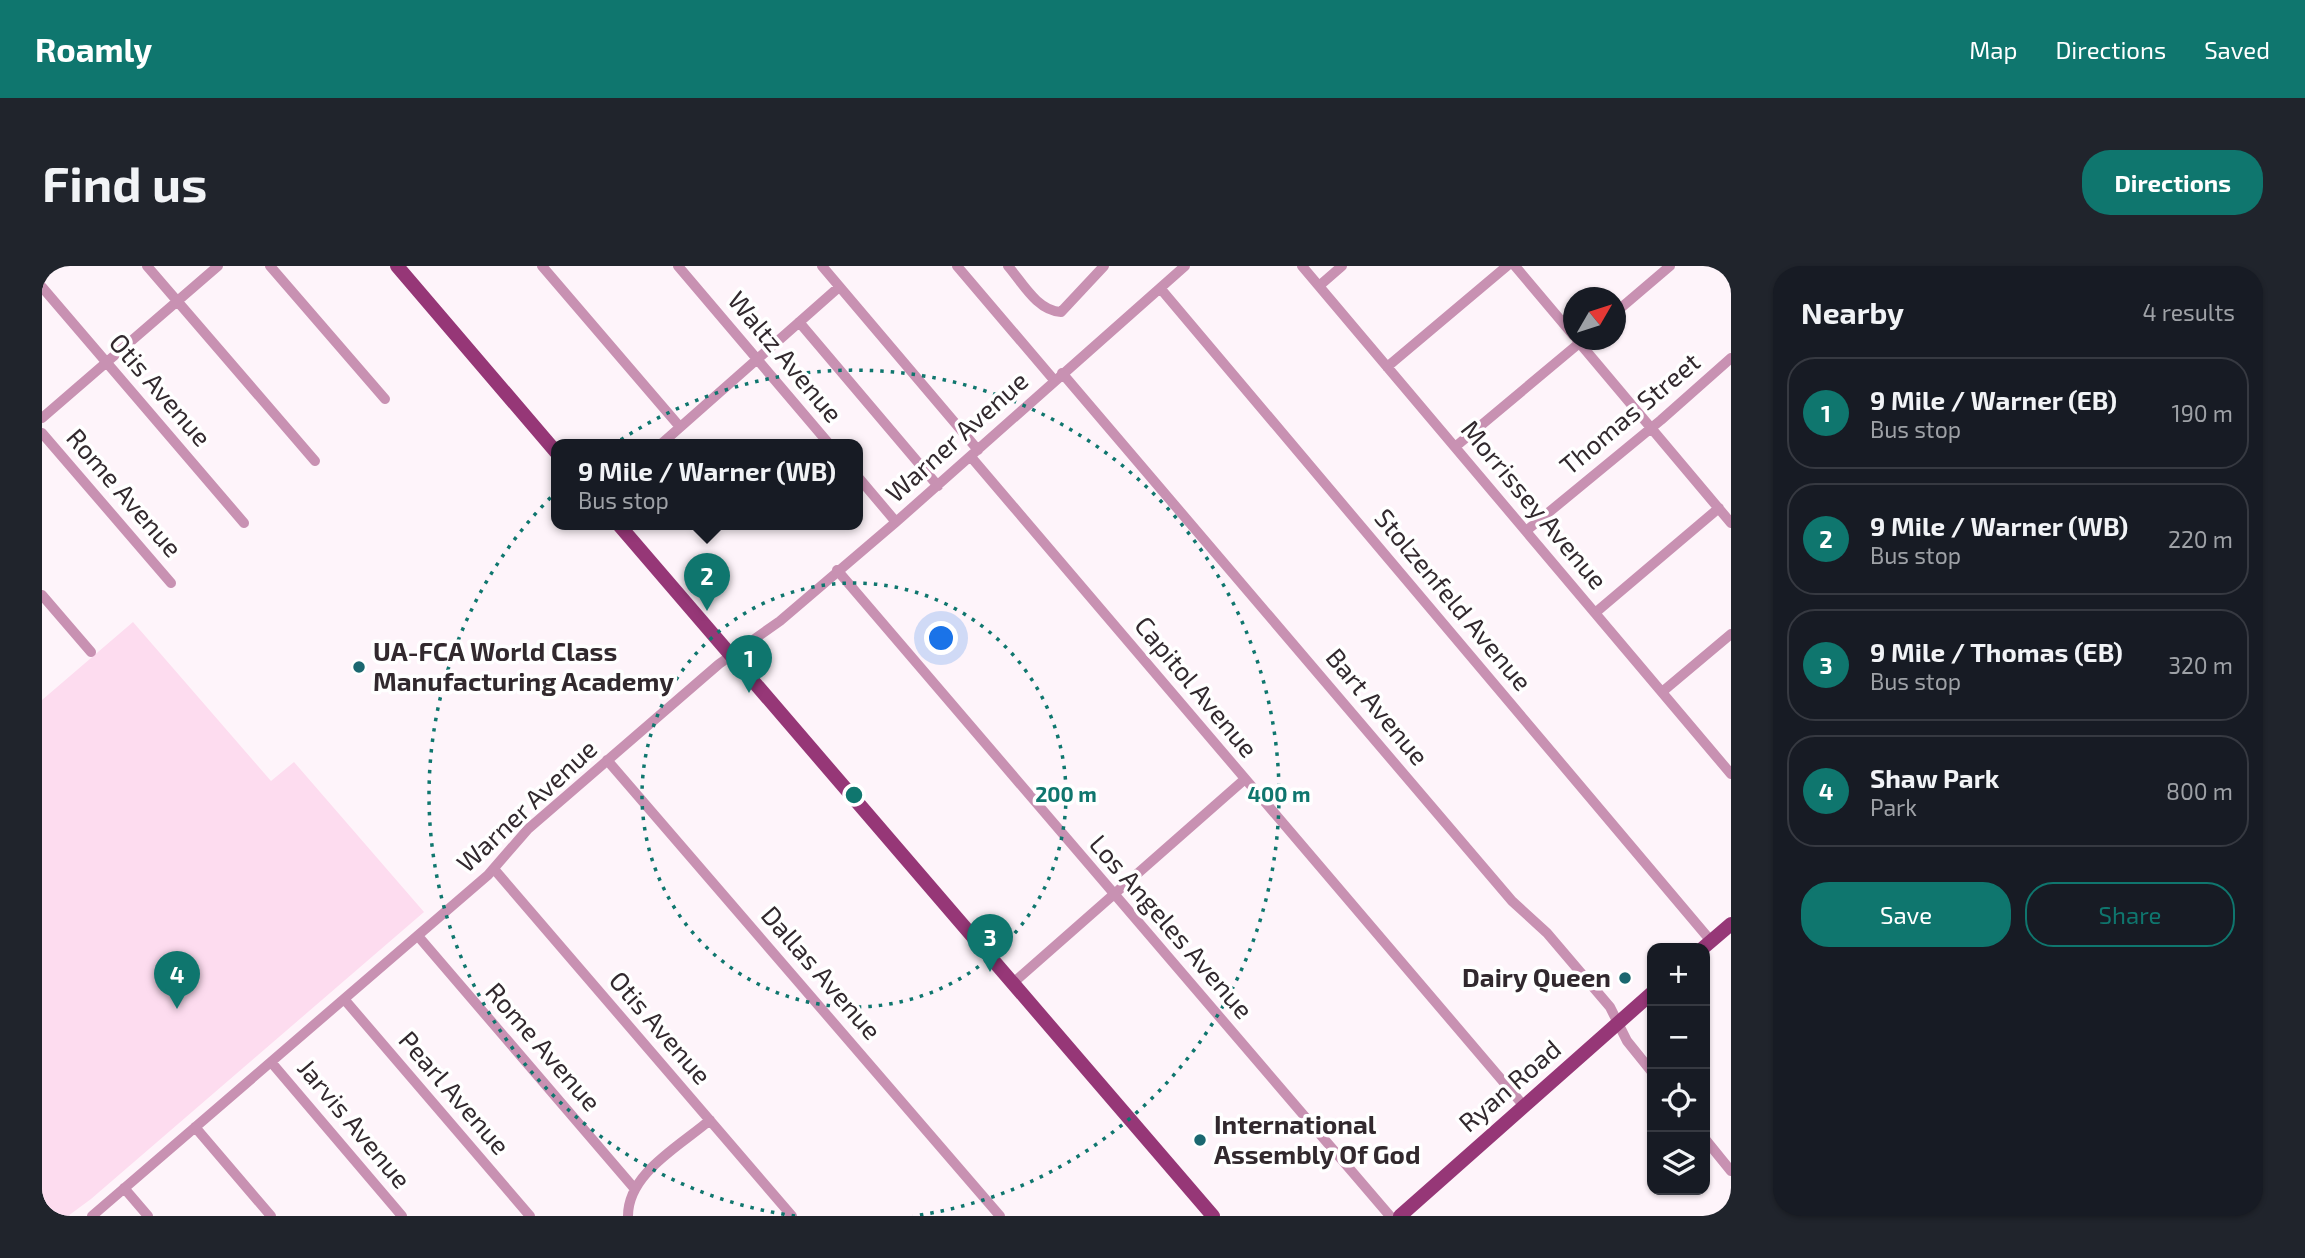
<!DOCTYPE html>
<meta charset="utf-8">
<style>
body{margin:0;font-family:"Exo 2",sans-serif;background:#20242c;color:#f1f3f6}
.controls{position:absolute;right:21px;bottom:21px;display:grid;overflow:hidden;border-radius:14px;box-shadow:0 2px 5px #0004}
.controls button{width:63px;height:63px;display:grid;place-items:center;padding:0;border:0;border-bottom:2px solid #363941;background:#171b24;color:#f1f3f6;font:35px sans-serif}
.compass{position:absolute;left:1521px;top:21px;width:63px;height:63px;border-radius:50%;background:#171b24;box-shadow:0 2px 5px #0004;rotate:51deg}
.you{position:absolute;left:900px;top:373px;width:24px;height:24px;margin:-18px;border:5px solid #fff;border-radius:50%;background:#1a73e8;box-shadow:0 0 0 10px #1a73e833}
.badge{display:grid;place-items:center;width:46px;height:46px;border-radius:50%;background:#0f766e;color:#fff;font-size:23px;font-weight:700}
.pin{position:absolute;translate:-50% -58px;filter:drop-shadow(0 2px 4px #0008)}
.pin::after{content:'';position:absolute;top:37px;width:24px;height:21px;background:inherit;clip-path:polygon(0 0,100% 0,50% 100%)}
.popup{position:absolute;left:509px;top:173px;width:312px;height:91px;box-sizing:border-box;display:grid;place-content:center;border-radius:14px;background:#171b24;filter:drop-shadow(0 2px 5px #0005);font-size:23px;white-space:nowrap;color:#9ea1a6}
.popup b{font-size:26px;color:#f1f3f6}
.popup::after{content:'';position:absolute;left:50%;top:100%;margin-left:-14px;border:14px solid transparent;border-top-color:#171b24}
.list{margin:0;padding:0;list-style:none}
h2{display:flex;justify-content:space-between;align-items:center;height:91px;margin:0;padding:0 28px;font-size:30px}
h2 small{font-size:23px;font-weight:400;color:#9ea1a6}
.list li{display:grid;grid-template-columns:46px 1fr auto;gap:21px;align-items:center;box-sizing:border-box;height:112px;margin:0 14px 14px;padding:0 14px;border:2px solid #363941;border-radius:28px}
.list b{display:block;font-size:26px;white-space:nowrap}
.list p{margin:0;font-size:23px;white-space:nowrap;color:#9ea1a6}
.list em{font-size:23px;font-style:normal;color:#9ea1a6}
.actions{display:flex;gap:14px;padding:21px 28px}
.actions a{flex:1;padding:16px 0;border:2px solid #0f766e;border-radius:28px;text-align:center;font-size:24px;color:#0f766e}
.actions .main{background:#0f766e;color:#fff}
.icon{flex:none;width:38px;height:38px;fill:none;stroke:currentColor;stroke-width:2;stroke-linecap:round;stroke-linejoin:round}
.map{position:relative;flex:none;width:1689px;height:950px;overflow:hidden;border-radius:28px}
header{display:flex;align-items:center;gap:42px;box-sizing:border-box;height:98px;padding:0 35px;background:#0f766e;color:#fff}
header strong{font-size:33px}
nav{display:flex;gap:38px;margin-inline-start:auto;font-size:24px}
.intro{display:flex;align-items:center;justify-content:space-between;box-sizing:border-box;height:168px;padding:0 42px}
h1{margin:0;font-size:49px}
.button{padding:18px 32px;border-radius:28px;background:#0f766e;color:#fff;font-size:24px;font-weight:700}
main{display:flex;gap:42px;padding:0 42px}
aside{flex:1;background:#171b24;border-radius:28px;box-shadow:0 2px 5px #0004}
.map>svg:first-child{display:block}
.green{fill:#fddcef}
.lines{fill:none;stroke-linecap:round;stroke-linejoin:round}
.minor{stroke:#c891b2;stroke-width:10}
.major{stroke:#963777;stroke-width:14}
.ring{fill:none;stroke:#0f766e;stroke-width:3.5;stroke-dasharray:3.5 7}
.poi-dot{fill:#1b6770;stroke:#fff;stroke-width:2.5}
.labels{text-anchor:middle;stroke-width:7;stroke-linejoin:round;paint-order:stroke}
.street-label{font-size:26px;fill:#32292e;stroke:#fff}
.poi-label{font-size:26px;font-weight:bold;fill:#32292e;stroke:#fff;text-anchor:start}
.centre{fill:#0f766e;stroke:#fff;stroke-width:3.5}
.ring-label{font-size:21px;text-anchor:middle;font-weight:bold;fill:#0f766e;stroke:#fff;stroke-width:7;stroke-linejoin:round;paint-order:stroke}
</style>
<header>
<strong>Roamly</strong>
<nav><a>Map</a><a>Directions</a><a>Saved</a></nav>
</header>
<div class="intro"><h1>Find us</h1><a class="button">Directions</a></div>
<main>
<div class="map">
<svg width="1689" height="950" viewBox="0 0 1689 950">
<rect width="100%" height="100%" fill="#fef4fa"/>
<path class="green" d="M91,356L229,515L252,496L382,646L49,933L26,950H0V434Z"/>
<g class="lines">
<path class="minor" d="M105,0L273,195
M228,0L343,133
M500,0L638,161
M636,0L788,179
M780,0L936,184
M915,0L1012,114
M966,0C980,16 995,45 1019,46L1062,0
M1260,0L1689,508
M1473,0L1532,70
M1277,20L1300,0
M0,21L202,257
M1118,22L1669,675
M1574,46L1628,0
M757,56L896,220
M1535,74L1689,257
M1345,101L1465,0
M1020,107L1470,635L1505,667L1568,741L1585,775L1610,806
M0,152L176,0
M0,167L129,317
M618,179L797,21
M1413,181L1541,74
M929,191L1482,840
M816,211L854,256
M1484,265L1619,154L1689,92
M795,304L1348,950
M0,329L49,386
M1553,347L1677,242
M1620,426L1689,368
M565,494L958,950
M452,603L750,950
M376,670L592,922
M971,717L1203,513
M302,733L488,950
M229,796L360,950
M153,861L229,950
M1663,873L1689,905
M82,922L106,950
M50,950L446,609L486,563L677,398L738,355L854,256L1143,0
M586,950C586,907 638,880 668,854"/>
<path class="major" d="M355,0L514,186
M577,259L1171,950
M1661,682L1689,658
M1358,950L1610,727"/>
</g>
<g class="ring">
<circle cx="812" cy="529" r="212"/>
<path d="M753 950A425 425 0 1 1 871 950"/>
</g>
<g class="poi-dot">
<circle cx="317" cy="401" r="7"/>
<circle cx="1583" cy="712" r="7"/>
<circle cx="1158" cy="874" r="7"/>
</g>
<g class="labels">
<g class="street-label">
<text transform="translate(743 91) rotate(50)" y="9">Waltz Avenue</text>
<text transform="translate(118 124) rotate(49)" y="9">Otis Avenue</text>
<text transform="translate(1588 148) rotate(-40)" y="9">Thomas Street</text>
<text transform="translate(915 171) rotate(-42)" y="9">Warner Avenue</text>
<text transform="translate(82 227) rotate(49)" y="9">Rome Avenue</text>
<text transform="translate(1492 239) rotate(50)" y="9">Morrissey Avenue</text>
<text transform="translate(1411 334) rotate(50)" y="9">Stolzenfeld Avenue</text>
<text transform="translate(1154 421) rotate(50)" y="9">Capitol Avenue</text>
<text transform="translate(1335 441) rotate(50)" y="9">Bart Avenue</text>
<text transform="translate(485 540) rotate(-43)" y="9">Warner Avenue</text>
<text transform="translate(1129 661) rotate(49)" y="9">Los Angeles Avenue</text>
<text transform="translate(779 707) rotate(49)" y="9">Dallas Avenue</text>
<text transform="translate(618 762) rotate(49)" y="9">Otis Avenue</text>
<text transform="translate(501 781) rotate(49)" y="9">Rome Avenue</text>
<text transform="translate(1468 820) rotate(-41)" y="9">Ryan Road</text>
<text transform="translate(412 827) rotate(49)" y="9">Pearl Avenue</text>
<text transform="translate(312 858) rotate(50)" y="9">Jarvis Avenue</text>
</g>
<g class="poi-label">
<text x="331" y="395">UA-FCA World Class<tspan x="331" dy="30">Manufacturing Academy</tspan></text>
<text x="1569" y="721" text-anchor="end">Dairy Queen</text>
<text x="1172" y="868">International<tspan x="1172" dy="30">Assembly Of God</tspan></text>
</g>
</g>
<circle cx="812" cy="529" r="10" class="centre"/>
<g class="ring-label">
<text x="1024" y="536">200 m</text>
<text x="1237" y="536">400 m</text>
</g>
</svg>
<div class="controls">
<button>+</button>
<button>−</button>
<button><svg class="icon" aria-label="locate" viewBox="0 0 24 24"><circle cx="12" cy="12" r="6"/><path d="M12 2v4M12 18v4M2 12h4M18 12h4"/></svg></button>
<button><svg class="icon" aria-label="layers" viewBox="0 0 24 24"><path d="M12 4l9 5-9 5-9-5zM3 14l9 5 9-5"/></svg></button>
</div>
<svg class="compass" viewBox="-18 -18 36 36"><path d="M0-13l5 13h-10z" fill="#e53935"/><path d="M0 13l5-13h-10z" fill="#9ea1a6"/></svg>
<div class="you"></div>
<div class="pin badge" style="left:707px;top:427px">1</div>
<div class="pin badge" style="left:665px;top:345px">2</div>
<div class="popup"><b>9 Mile / Warner (WB)</b>Bus stop</div>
<div class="pin badge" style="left:948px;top:706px">3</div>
<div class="pin badge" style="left:135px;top:743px">4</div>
</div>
<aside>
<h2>Nearby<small>4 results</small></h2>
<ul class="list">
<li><span class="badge">1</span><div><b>9 Mile / Warner (EB)</b><p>Bus stop</p></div><em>190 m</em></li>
<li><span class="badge">2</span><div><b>9 Mile / Warner (WB)</b><p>Bus stop</p></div><em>220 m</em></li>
<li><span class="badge">3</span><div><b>9 Mile / Thomas (EB)</b><p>Bus stop</p></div><em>320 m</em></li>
<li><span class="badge">4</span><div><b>Shaw Park</b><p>Park</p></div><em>800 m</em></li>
</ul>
<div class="actions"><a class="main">Save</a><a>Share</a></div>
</aside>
</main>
